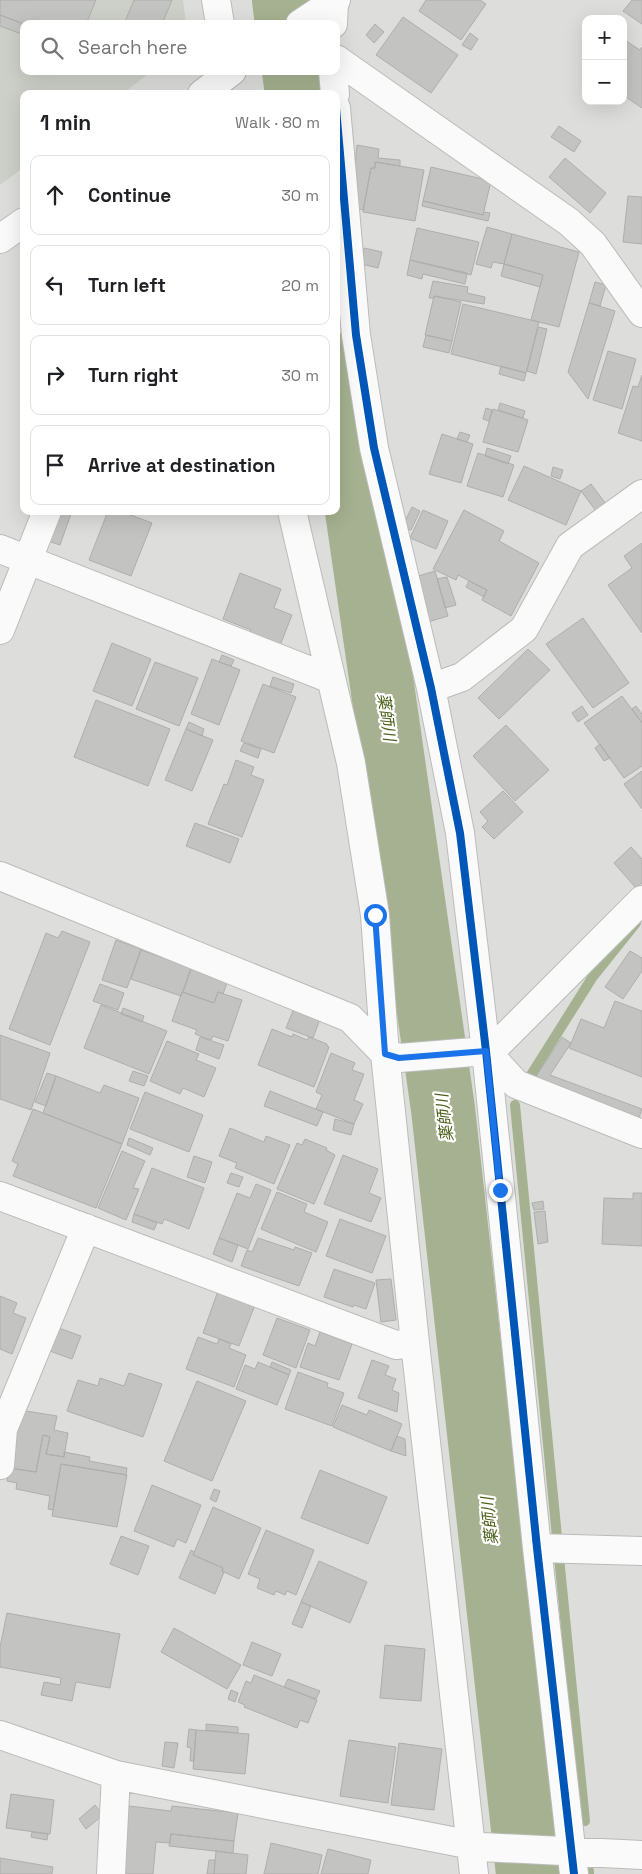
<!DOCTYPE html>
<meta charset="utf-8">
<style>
body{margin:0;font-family:"Space Grotesk","Noto Sans JP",sans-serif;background:#f2f2f2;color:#202124}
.controls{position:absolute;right:15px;top:15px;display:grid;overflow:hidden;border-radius:10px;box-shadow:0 5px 20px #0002}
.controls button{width:45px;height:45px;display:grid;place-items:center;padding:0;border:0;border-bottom:1px solid #e0e0e0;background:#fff;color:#202124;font:25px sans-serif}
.stop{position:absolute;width:15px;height:15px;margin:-11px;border:4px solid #1a73e8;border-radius:50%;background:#fff}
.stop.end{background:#1a73e8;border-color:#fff;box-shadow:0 1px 5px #0008}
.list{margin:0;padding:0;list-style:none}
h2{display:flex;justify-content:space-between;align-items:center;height:65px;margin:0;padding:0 20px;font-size:21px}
h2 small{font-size:16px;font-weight:400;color:#757577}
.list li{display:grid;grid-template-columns:32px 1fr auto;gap:15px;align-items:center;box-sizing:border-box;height:80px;margin:0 10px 10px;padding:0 10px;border:1px solid #e0e0e0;border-radius:10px}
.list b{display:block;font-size:19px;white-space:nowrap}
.list em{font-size:16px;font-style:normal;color:#757577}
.icon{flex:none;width:28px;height:28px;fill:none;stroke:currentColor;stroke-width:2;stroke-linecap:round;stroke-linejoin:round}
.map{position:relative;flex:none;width:642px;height:1874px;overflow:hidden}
.search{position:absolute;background:#fff;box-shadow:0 5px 20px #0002;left:20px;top:20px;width:320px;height:55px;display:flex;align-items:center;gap:12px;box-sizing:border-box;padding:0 18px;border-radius:10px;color:#757577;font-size:19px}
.panel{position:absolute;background:#fff;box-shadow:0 5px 20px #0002;left:20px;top:90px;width:320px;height:425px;border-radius:10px}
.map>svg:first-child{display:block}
.built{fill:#cdd0c9}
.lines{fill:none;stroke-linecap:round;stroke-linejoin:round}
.stream{stroke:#a5b190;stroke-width:10}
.river{stroke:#a5b190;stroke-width:64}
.building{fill:#c3c3c1;stroke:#aeaeac}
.minor-casing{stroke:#bbbcba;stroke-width:30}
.tertiary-casing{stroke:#bbbcba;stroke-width:30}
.minor{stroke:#fafafa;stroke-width:28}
.tertiary{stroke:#fafafa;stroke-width:28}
.cycleway-casing{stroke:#fff;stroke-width:11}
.cycleway{stroke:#0057b8;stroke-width:8}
.route{stroke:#1a73e8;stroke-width:6}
.labels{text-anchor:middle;stroke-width:4.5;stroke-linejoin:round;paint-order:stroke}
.water-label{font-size:16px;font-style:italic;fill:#4b5f19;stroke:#fff}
</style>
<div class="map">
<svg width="642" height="1874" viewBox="0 0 642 1874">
<rect width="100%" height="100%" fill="#dddedb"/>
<path class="built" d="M0,0H183L186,24H24V71H152L122,94H24V167L0,185Z"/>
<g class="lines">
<path class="stream" d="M526,1083L592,978L636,923
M515,1105L557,1537
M559,1557L585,1821
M589,1871V1874"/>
<path class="river" d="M284,0L287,24
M294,71L297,94
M336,365L443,1109L528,1874"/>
</g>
<path class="building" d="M0,0H96L86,24H24L0,15Z
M134,0H172L162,24H124Z
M426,0H480L486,4L461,40L419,11Z
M632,0H642V24L623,11Z
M0,15L24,24V35L0,26Z
M403,17L458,55L431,93L376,55Z
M375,24L384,32L374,43L366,35Z
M470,33L478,39L471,50L462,45Z
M623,39L640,50L642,47V108L623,95Z
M559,126L581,141L574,152L551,137Z
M357,145L379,149L378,158L400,160V166L375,162V168H371L363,210L357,208L355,165Z
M565,158L606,193L590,213L549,177Z
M375,162L424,170L415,221L363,212L371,168H375Z
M431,167L491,181L483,215L423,201Z
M628,196L642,197V244L623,242Z
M423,201L483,215L484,212L490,213L488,221L422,206Z
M487,227L512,234L504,264L493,262L491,268L476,264Z
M417,228L479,242L471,275L410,260Z
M512,234L579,252L559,327L531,320L543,275L504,264Z
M364,248L382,252L378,268L361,264Z
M410,260L467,273L465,284L423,274L422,279L407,275Z
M504,264L543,275L540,287L501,276Z
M433,281L468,287L467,293L485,297L484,304L434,296V298H429Z
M595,282L606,285L600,306L589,303Z
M434,296L461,302L452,341L425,335Z
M589,303L615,311L588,399L568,372Z
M463,304L539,322L526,373L451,354Z
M538,327L547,329L536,374L527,371Z
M426,335L452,341L449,353L423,347Z
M608,351L636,359L622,409L593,400Z
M501,366L526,373L524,381L499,374Z
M642,375V441L618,433L633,386L638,387Z
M500,403L525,411L523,418L498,410Z
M486,408L492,410L489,421L483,419Z
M493,409L528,420L518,452L483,442Z
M460,432L470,435L467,442L457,439Z
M442,434L473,444L461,483L429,474Z
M487,448L511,456L508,464L485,456Z
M478,453L514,465L503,497L467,486Z
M524,466L581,491L566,525L508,500Z
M553,467L563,470L560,479L551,476Z
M591,484L606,504L596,511L581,491Z
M412,507L420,511L411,530L402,527Z
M423,510L448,521L436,549L410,538Z
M464,510L504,531L499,541L539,563L511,616L482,600L487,590L458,575L456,580L433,569Z
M56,511H72L60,545L45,540Z
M108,511H120L152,523L131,576L89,560Z
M642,543V633L608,585L632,568L624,556Z
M435,571L448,616L428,622L415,577Z
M240,573L281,589L274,608L292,615L279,648L249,636L251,630L223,619Z
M447,577L456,605L445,608L437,579Z
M469,581L487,590L484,597L466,587Z
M583,618L629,683L593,708L546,644Z
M112,643L151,659L132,706L93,691Z
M528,649L550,670L499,719L478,698Z
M222,655L234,660L231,666L219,662Z
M212,659L240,670L219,725L191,714Z
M155,662L198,678L179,726L136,709Z
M273,677L294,684L291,693L270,686Z
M263,684L296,697L274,753L241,741Z
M622,696L642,723V766L624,778L584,723Z
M96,700L170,729L148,786L74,757Z
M582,706L588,715L578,722L572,713Z
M636,706L642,714V723L632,709Z
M189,722L204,729L202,736L186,729Z
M506,725L549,770L515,801L473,756Z
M186,729L213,740L192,791L165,780Z
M244,743L261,749L258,758L240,751Z
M600,744L610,758L604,761L595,748Z
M236,760L254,767L251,775L264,780L242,837L208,824L224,784L227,785Z
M642,771V809L624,784Z
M503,791L523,812L494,839L482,827L488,821L480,812Z
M195,823L239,839L230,863L186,846Z
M631,847L642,859V883L636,888L614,863Z
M62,931L90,942L50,1045L9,1029L46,933L58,938Z
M116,940L141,949L127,988L102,980Z
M141,950L191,968L181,996L131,979Z
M630,951L642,958V971L623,999L605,987Z
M192,967L228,980L223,994L218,992L214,1003L183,992Z
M100,984L124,993L118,1010L93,1001Z
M182,992L214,1003L218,992L242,1000L228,1041L213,1036L211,1040L195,1034L197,1030L172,1021Z
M615,1001L642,1011V1077L569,1048L581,1019L604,1028Z
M101,1005L167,1031L149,1074L84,1048Z
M123,1008L144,1016L142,1022L121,1014Z
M294,1008L320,1019L313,1038L286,1028Z
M272,1029L292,1037L293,1034L307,1040L309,1037L327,1044V1046L329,1047L314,1087L258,1065Z
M0,1035L50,1053L31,1110L0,1099Z
M200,1037L224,1045L219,1059L196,1050Z
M562,1037L571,1043L550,1075L642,1109L637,1124L533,1081Z
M167,1041L199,1054L196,1060L216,1068L204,1097L183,1088L180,1094L150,1081Z
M331,1053L355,1063L352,1070L364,1074L354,1100L363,1104L354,1124L316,1109L322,1095L316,1092Z
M133,1071L148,1076L144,1086L129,1081Z
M47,1073L56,1076L46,1106L35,1102Z
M56,1076L100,1093L104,1085L139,1098L122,1144L43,1113Z
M270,1091L323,1112L317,1126L264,1106Z
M145,1092L203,1115L189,1152L130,1129Z
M33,1109L122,1144L96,1208L13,1176L18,1164L12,1161Z
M335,1119L354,1124L351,1135L333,1130Z
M230,1128L264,1142L266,1136L290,1145L274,1184L235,1168L237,1163L219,1156Z
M129,1138L153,1148L150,1155L127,1145Z
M305,1139L327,1148L326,1150L335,1155L314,1204L277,1189L297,1143L302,1145Z
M122,1151L145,1161L133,1188L139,1189L126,1220L98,1208Z
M343,1155L378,1169L369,1193L381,1198L371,1222L324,1204Z
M194,1156L212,1162L205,1183L187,1177Z
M152,1168L204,1188L189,1229L164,1219L162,1224L134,1214Z
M231,1173L243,1177L239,1187L227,1183Z
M256,1184L271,1190L248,1249L219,1238L237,1193L250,1198Z
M277,1192L307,1204L304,1212L328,1222L316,1252L261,1229Z
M633,1193H642V1246L602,1244L604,1198L633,1199Z
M543,1201L544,1209L534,1210L532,1203Z
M545,1211L548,1242L538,1244L534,1212Z
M134,1214L157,1223L154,1230L132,1222Z
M340,1219L386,1236L372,1273L326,1256Z
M219,1238L238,1245L232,1262L213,1254Z
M258,1238L294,1250L295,1247L312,1253L299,1286L241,1266L247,1250L252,1252Z
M334,1269L375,1283L366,1309L354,1305L353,1307L324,1297Z
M391,1279L396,1320L381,1322L376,1280Z
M218,1291L255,1305L239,1346L203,1333Z
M0,1296L17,1303L13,1313L26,1318L12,1354L0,1349Z
M277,1318L310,1330L296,1368L263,1355Z
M56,1327L81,1336L72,1359L47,1350Z
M320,1332L352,1344L339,1380L300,1367L308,1343L315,1346Z
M198,1337L217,1344L219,1339L231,1344L229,1348L246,1355L234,1387L186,1369Z
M372,1360L389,1366L385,1375L396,1379L392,1390L399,1393L397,1412L358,1398Z
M258,1362L289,1375L277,1405L236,1389L245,1365L255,1369Z
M272,1362L291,1370L289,1375L270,1367Z
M298,1372L328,1383L327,1387L344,1393L332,1426L285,1409Z
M129,1373L162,1384L143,1437L67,1411L78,1380L98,1386L100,1378L124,1386Z
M197,1381L246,1401L212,1481L164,1461Z
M342,1405L367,1415L369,1410L402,1424L391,1451L333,1427Z
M20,1410L57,1416L54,1430L68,1433L64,1457L46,1454L50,1437L43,1435L36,1472L9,1468Z
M43,1435L50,1437L46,1454L64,1457V1452L90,1457L89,1461L127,1468L126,1475L61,1464L53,1510L48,1509L50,1496L16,1489L17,1483L7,1481L9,1468L36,1472Z
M397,1436L405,1439L406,1456L391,1451Z
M61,1464L127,1475L117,1527L52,1516Z
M320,1470L387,1497L368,1544L301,1518Z
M152,1485L201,1505L186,1543L177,1539L174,1547L134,1531Z
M214,1489L220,1491L216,1502L210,1499Z
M213,1507L261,1528L239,1579L224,1572L222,1571L223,1568L193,1555Z
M266,1530L314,1550L296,1595L287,1591L285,1595L276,1591L274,1595L257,1588L260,1579L248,1574Z
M121,1536L149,1546L138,1575L110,1564Z
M191,1550L194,1552L193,1555L223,1568L222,1571L224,1572L215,1594L179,1578Z
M319,1561L367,1582L350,1623L301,1602Z
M301,1602L311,1606L302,1628L292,1624Z
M7,1613L120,1634L110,1688L76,1682L72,1701L41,1695L44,1682L60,1685L61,1678L0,1667V1647Z
M174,1628L241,1665L227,1689L161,1652Z
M252,1642L281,1654L272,1676L243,1665Z
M385,1645L425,1649L421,1701L380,1698Z
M254,1675L317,1700L308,1723L300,1720L297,1728L244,1707L245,1705L238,1702L246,1681L251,1683Z
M288,1679L320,1691L316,1699L284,1687Z
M231,1690L238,1693L235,1702L228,1699Z
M206,1724L238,1727V1733L206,1730Z
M189,1729L196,1730L194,1761H190L191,1748L187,1747Z
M196,1730L249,1734L245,1774L193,1769Z
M349,1740L396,1747L388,1803L340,1796Z
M165,1742L178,1743L174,1768L162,1766Z
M399,1743L442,1749L434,1810L391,1805Z
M11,1794L54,1800L50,1834L6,1828Z
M95,1805L103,1815L86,1829L79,1819Z
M129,1806L171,1811L172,1806L238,1813L234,1841L171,1834L170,1843L156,1842L153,1874H120Z
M32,1832L48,1834L47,1840L31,1837Z
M171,1834L234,1841L233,1853L169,1846Z
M271,1843L322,1855L318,1874H264Z
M328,1849L371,1860L368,1874H321Z
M216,1851L248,1855L246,1874H214Z
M0,1858L53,1867L52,1874H0Z
M209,1860H215L214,1874H207Z"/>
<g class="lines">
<defs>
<path id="minor" d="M216,0L220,24
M333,24L334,1
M336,59L569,222L593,244L642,313
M333,71L335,94
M336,108L356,335L374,448L431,688L460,833L486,1051L537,1548L574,1874
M292,511L351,763L375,915L385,1054L415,1343L474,1874
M0,549L331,679
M0,630L47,511
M431,688L462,677L524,629L570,546L642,494
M0,876L350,1018L385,1054L399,1058L486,1051
M486,1051L516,1084L642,1134
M488,1054L642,900
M0,1196L396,1345L415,1343
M0,1465L3,1429L86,1228
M537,1548L642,1551
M0,1735L116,1775L482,1847L642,1855
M111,1874L116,1775"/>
<path id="tertiary" d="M300,24L336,0
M202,94L232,71
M0,239L24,222"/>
</defs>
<use href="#minor" class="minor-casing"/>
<use href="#tertiary" class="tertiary-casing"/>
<use href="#minor" class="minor"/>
<use href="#tertiary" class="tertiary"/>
<defs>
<path id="cycleway" d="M336,108L356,335L374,448L431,688L460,833L486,1051L537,1548L574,1874"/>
</defs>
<use href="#cycleway" class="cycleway-casing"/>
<use href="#cycleway" class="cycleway"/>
</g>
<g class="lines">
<path class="route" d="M375,915L385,1054L399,1058L486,1051L500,1190"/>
</g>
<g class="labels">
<g class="water-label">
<text transform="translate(387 717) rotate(82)" y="6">薬師川</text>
<text transform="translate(444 1118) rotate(-97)" y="6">薬師川</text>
<text transform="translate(489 1521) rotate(-96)" y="6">薬師川</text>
</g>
</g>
</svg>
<div class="controls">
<button>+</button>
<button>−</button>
</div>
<div class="stop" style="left:375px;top:915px"></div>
<div class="stop end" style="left:500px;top:1190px"></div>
<div class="search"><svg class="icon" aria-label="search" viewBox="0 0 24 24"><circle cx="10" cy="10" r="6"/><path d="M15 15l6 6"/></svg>Search here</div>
<section class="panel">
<h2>1 min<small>Walk · 80 m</small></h2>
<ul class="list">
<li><svg class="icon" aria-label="ahead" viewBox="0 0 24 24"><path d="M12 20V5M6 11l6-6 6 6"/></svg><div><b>Continue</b></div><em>30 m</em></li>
<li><svg class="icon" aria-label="left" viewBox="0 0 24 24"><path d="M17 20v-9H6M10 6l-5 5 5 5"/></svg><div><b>Turn left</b></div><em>20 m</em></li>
<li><svg class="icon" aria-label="right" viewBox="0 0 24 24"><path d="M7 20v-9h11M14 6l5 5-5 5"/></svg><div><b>Turn right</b></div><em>30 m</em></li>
<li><svg class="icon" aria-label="arrive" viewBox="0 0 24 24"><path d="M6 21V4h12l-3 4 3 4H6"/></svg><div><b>Arrive at destination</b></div></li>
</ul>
</section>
</div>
